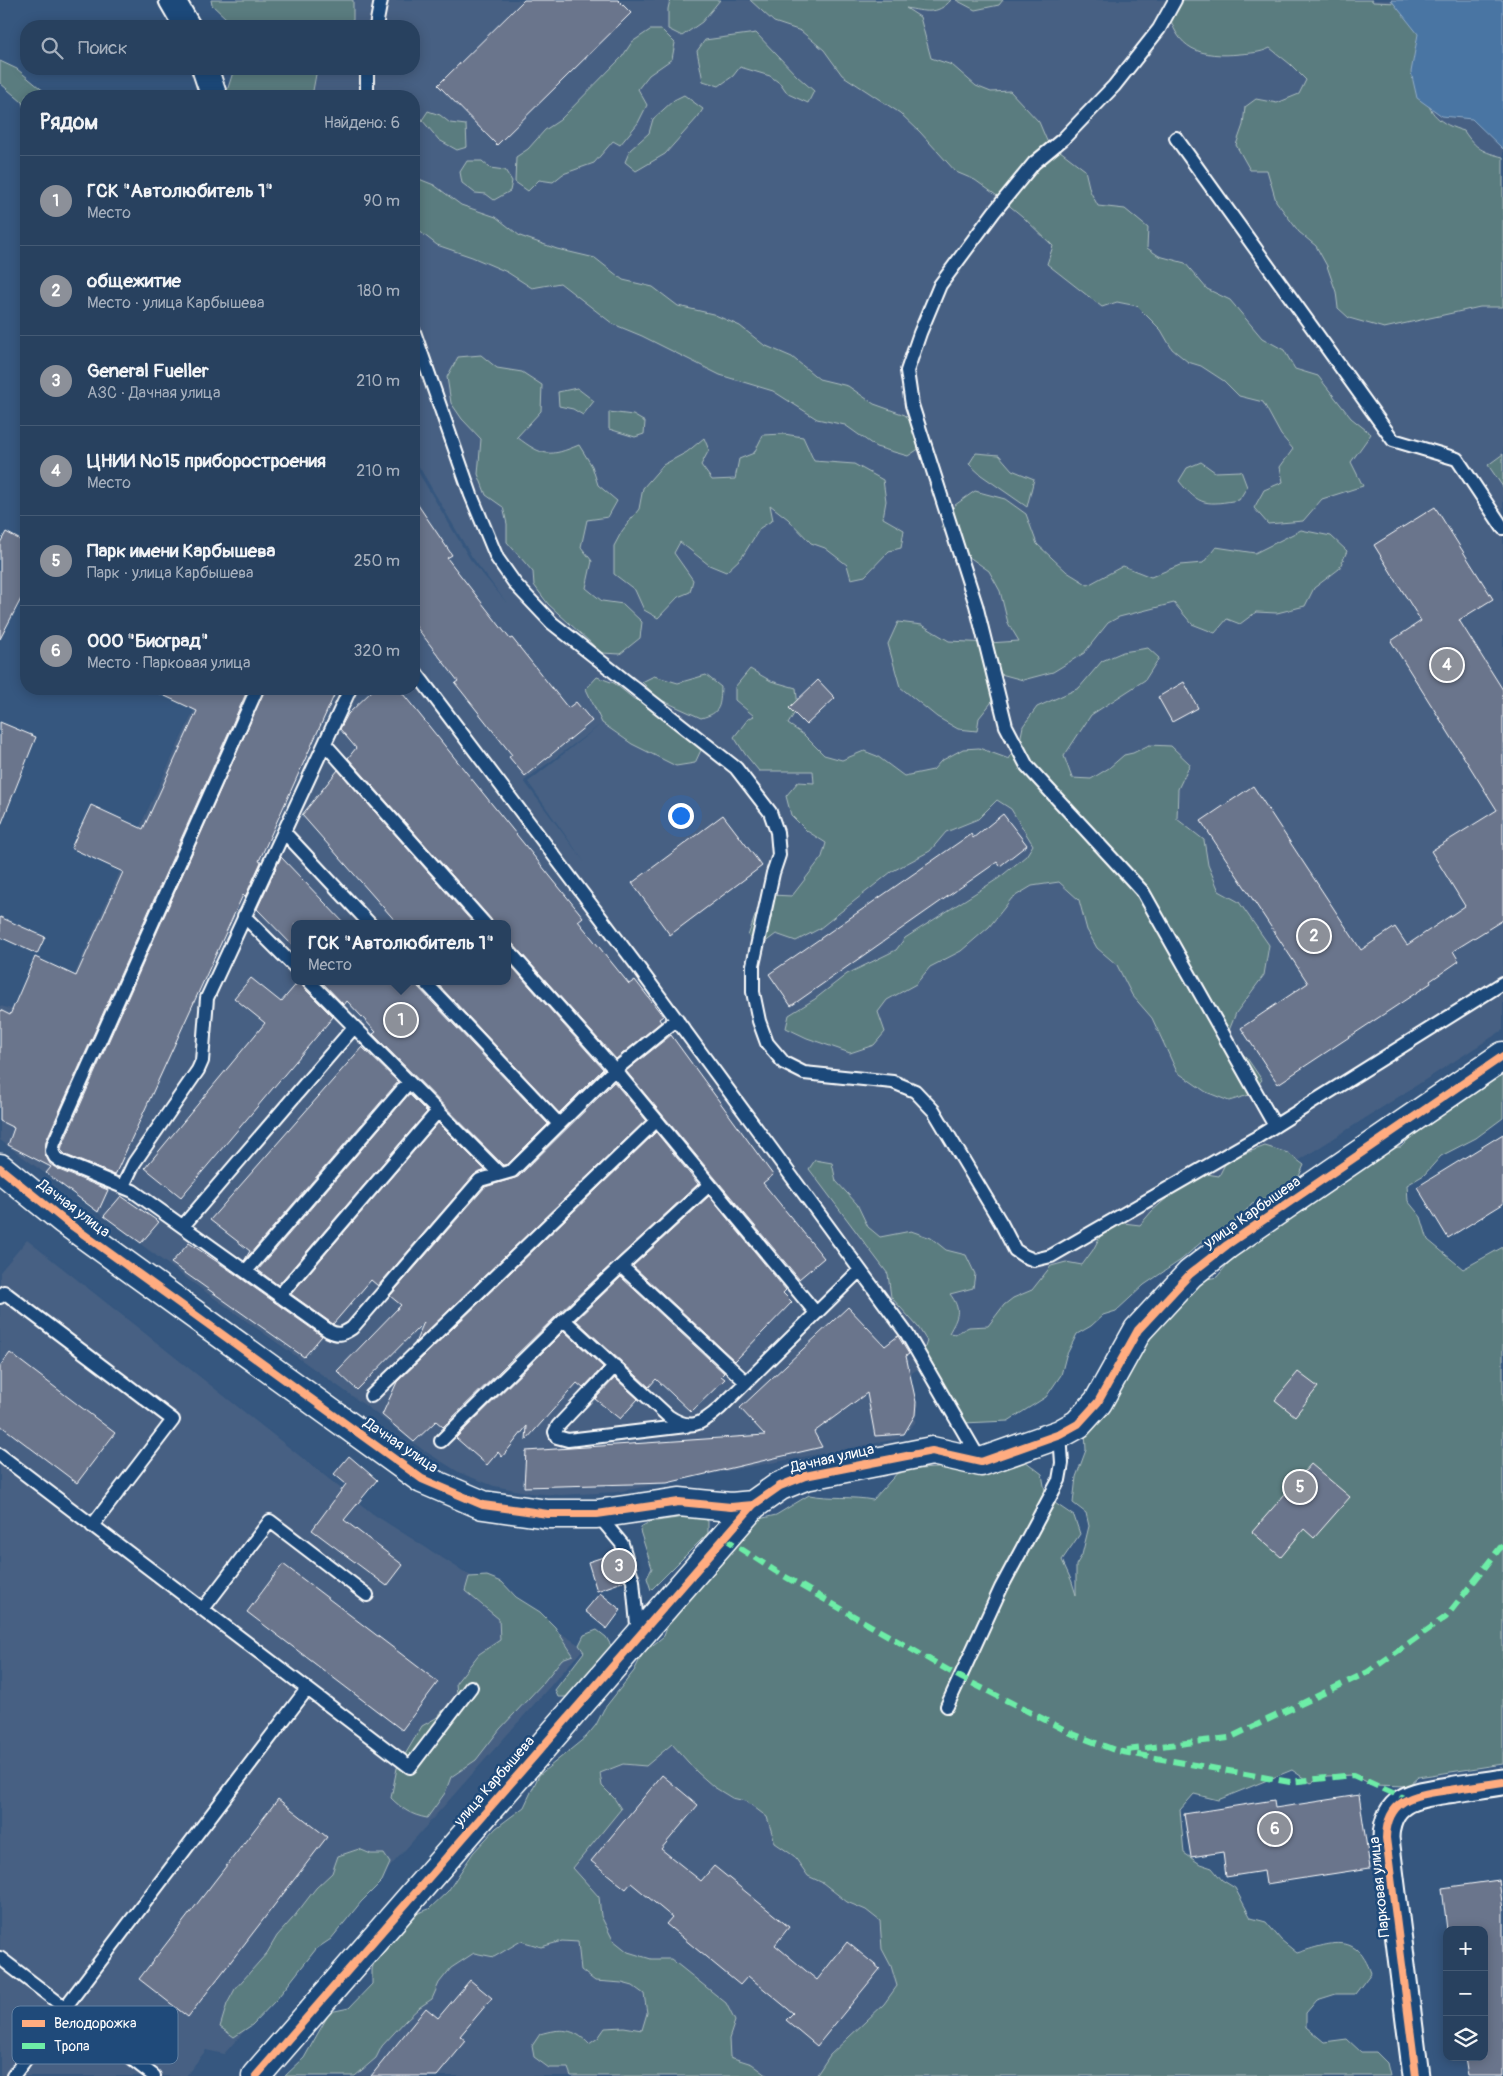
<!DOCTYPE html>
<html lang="ru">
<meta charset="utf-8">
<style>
body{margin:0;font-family:Pangolin,sans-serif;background:#344c68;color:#f1f3f6}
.controls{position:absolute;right:15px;bottom:15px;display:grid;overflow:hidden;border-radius:10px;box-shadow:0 2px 12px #0003}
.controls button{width:45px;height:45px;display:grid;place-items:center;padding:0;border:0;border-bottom:1px solid #445a74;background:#28415f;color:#f1f3f6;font:25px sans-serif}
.you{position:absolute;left:680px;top:815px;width:18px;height:18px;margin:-12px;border:4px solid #fff;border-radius:50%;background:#1a73e8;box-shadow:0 0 0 8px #1a73e833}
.badge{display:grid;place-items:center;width:32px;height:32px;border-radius:50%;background:#8c9099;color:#fff;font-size:16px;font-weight:700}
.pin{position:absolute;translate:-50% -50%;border:2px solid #fff;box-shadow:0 1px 5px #0006}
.popup{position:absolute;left:291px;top:920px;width:220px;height:65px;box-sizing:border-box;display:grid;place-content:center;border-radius:10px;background:#28415f;filter:drop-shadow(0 1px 4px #0005);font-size:16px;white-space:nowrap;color:#a5afbd}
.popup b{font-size:19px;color:#f1f3f6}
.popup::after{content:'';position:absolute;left:50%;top:100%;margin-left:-10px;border:10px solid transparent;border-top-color:#28415f}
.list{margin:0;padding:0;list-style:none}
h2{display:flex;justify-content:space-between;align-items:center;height:65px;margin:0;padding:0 20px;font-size:21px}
h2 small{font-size:16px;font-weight:400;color:#a5afbd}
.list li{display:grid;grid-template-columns:32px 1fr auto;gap:15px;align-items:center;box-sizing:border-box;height:90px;padding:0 20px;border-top:1px solid #445a74}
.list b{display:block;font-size:19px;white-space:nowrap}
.list p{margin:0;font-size:16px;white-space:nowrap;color:#a5afbd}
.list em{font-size:16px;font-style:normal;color:#a5afbd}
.icon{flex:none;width:28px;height:28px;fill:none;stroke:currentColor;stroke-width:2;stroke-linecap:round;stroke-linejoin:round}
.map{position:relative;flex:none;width:1503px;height:2076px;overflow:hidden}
.search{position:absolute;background:#28415f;box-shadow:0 2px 12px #0003;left:20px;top:20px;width:400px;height:55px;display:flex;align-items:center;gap:12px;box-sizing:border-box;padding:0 18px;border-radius:20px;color:#a5afbd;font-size:19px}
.panel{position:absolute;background:#28415f;box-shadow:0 2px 12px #0003;left:20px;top:90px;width:400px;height:605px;border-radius:20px}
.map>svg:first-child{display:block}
.built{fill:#466083;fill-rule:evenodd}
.green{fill:#5a7b7f;stroke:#acbdbf}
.water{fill:#4875a3;stroke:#91acc8}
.building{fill:#6b748c;stroke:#fff}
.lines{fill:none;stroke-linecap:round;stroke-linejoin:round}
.service-casing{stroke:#fff;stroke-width:16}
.minor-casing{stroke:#fff;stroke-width:29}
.tertiary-casing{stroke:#fff;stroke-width:31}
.service{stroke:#1f4a7a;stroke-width:12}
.minor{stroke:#1f4a7a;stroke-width:25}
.tertiary{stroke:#1f4a7a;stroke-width:28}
.quiet{stroke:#6deda7;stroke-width:6;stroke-dasharray:12 6;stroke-linecap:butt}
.cycleway-casing{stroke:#1f4a7a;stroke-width:11}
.cycleway{stroke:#ffac80;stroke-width:8}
.labels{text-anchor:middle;stroke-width:5;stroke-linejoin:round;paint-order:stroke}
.street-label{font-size:15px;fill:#fff;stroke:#1f4a7a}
.key{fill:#1f4a7a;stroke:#6280a2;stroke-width:1}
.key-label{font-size:14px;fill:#fff}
</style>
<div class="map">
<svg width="1503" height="2076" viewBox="0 0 1503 2076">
<rect width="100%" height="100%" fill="#36577f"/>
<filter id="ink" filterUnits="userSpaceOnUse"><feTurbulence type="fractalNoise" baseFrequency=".02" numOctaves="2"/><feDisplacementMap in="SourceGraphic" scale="10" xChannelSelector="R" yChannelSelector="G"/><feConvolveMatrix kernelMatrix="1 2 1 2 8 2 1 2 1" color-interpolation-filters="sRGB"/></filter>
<g filter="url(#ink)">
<path class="built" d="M260,0H1391L1418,34L1442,116L1471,119L1503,149V1030L1206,1220L940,1355L907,1376L918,1404L915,1423L898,1439L616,1492L561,1495L531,1493L494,1486L460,1473L423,1450L366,1406L193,1283L0,1140V1006L54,1021L137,833L204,689H414V465L470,559L506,602L472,557L414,458V96H250L252,69H414V26H257ZM600,725L528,782L585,863L524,781ZM295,924H507V981H295Z
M27,1240L373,1514L584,1648L224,2054L206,2050L186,2076H0V1272Z
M779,1525L1019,2076H304L481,1854Z"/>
<path class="green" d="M211,0H353V20L348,26H228L227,19L212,5Z
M670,0H720L702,22L682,36L668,29V9Z
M750,0H951C937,16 924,11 906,8L920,17L931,58L952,65L976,86L991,92L1010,91L1039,122L1047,141L1085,170L1090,191L1098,206L1125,209L1148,228L1147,248L1159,256L1185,263L1207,289L1230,300L1262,338L1284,350L1295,369L1318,376L1351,418L1371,434L1351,462L1363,486L1322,499L1303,521L1268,524L1254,508L1264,490L1283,482L1280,467L1293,449L1281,435L1263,402L1239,396L1224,381L1201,366L1188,362L1172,349L1161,330L1137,306L1117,302L1102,307L1047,264L1053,246L1022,216L1000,198L975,180L956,172L920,132L900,113L842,75L824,50L801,31L774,22Z
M956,0H1003L999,5L975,10Z
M1179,0H1372L1373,2L1398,3L1429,40C1425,82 1413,117 1464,131C1476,149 1483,152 1503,157V307H1480L1384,328L1349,318L1338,308L1336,292L1327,266L1316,246L1299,232L1276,201L1267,170H1250L1236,145L1243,125L1245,107L1256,99L1277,103L1299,94L1306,80L1290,64L1270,48C1260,53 1251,53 1240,54C1201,58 1175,50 1168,8Z
M650,30H662L675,43L672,59L649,75L638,89L647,105L638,123L620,145L613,141L594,163L563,174L553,182L539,180L528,191L515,182L516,157L528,149L545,130L560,120L622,57L632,42Z
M756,33L797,76L814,91L808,103L788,94L781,84L770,76L740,67L733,76L719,86L703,81L697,51L705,40Z
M0,61L17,69L46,93L45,96H26V115L22,102L0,83Z
M234,69H317L312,96H228L227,91Z
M684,95L703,109L698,117L665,154L636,171L625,162L630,150L649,133L653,119L674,100Z
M428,111L440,115L450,123L466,125L467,147L457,150L439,140L422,120Z
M467,161H482L490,168L505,170L512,181L510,191L494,200L486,194L475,193L462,183L460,172Z
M414,177L434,185L461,205L496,217L520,236L557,249L595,258L623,280L653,287L678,306L713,314L740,326L764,345L792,357L819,379L848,386L874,404L905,415L922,434L920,448L908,456L876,447L845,425L817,419L773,391L720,375L642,336L613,324L560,283L532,288L507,272L472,257L437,245L414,227Z
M481,355L497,368L522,372L542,385L541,411L517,437C543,457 550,457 579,445L592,466L598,485L617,501L608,517L587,520L581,547L592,561L586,588L602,601L623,604L642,622L640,638L620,654L602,653L548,604L534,585L533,572L507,542V524L503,507L486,495L478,474L481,439L462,419L451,403L447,377L458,357Z
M577,388L594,401L583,415L573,409L559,406L558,392Z
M609,412L633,415L645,422L644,434L635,437L609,429Z
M784,434L803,437L814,461L854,464L883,480L886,501L883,518L904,530L901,548L889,551L865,576L851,579L847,565L825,548L811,543L788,519L770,505L773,520L760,528L742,557L726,572L709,565L680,542L674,553L693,580L690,592L678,597L658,618L644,610L635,590L614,574V546L622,531L639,509L643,488L663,465L687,452L704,438L709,450L701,465L712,480L735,479L739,459L754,453L763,435Z
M976,453L999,455L1012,470L1034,479L1027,507L981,475L969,464Z
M1503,454V487L1488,465Z
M1201,462L1215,472L1241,471L1247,487L1239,500C1207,505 1200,507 1179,481L1187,468Z
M975,491L1005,499L1026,514L1037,544L1067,572L1088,585L1123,566L1151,577L1180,565L1203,563L1216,547L1255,553L1301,530L1331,536L1347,551L1339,569L1314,588L1305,606L1277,613L1256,612L1240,624L1227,619L1215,633L1192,624L1174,603L1119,617L1108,623L1084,653L1053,672L1023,680L986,670L996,685L991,703L979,718L977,731L958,729L937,717L900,687L888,644L898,622L922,625L949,641L989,643L1019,641L1008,623L1000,591L989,571L958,549L941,527L955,505Z
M1148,648L1159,658L1145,680L1091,715L1064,756L1072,778L1091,779L1109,768L1124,755L1133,753L1149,745L1171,746L1190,764L1178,789L1177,819L1204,840L1208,865L1219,891L1239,902L1269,945L1264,975L1236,1013L1226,1038L1247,1058L1262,1080L1249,1095L1229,1101L1206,1092L1177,1072L1152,1018L1132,995L1117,965L1097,948L1087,930L1079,900L1059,882L1032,886L1012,898L989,927L961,951L930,967L916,984L887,1000L878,1012L885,1032L874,1045L850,1053L807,1038L786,1028L789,1015L815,999L847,974L896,950L905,938L999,878L1026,856L1033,845L1011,809L997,800L978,819L946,832L930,851L891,872L819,929L796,941L776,934L760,946L748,936L755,916L771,895L792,896L822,857L826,843L807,831L791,815L786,796L798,782L814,783L813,771H759L745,754L734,737L748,719L754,716L735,700V687L750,669L771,681L796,688L798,707L788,724L804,735L824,755L842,760L864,751L877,756L904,776L933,770L941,761L963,749L979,748L1009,759L1020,741L1023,726L1037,707L1079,688L1102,661L1123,652Z
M706,675L721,687C720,706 721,713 701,718L659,699L642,682L654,676L678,683Z
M597,677L614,683L634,699L656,704L676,715L687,738L701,750L695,763L676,766L632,744L602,723L586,689Z
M1503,1067V1118L1476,1138L1441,1156L1424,1175L1407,1185L1408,1201L1421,1217L1428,1240L1463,1269L1503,1247V1764L1418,1777L1408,1786L1373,1785L1353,1775L1327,1776L1311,1783L1292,1770L1218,1800L1194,1794L1180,1810L1184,1853L1200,1864L1212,1868L1222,1880L1235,1888L1251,1918L1266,1922L1281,1940L1297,1953C1331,1943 1356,1931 1371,1973L1355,1994H1336L1317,2000L1306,2013V2027L1324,2042L1347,2039L1361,2052H1376L1387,2063L1390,2076H816L830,2055L884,2004L897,1986L891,1966L882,1949L880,1921L866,1910L847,1902L823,1883L808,1876L794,1856L775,1843L767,1817L746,1801L732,1798L714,1787L697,1772L672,1744L646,1766L623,1764L600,1773L602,1786L614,1798L621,1809L573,1868L599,1897L601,1916L613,1940L628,1952L651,1959H671L726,2003L735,2021L729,2039L730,2057L752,2064L768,2076H571L568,2068H549L534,2057L532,2046L540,2034C560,2028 574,2028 589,2044L598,2038L605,2028L624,2027L642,2030L647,2013L644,1994L633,1986L622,1983L595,1981L581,1970L578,1942L562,1941L541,1947L521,1941L494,1957L474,1953L451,1968L439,1983L432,1999L420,2007L406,2020L382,2046L376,2058L355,2076H285L304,2058L330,2012L349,2008L372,1984V1969L376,1956L400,1920L429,1909L448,1891L473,1853L496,1828L524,1807L539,1775L586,1737L596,1725L604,1709L634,1671L643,1653L664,1636L672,1614L742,1540L755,1520L776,1515L809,1495C831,1499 852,1496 873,1500L900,1470L937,1468L972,1460L1025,1461L1042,1474L1046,1497L1074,1516L1080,1534L1062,1560L1072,1582L1076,1595V1565L1082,1555L1089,1526L1086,1513L1073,1503L1076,1477L1086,1450L1085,1431L1187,1283L1217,1277L1234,1256L1387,1148L1401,1147L1438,1110Z
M1265,1146L1288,1153L1304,1165L1296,1183L1270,1198L1252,1203L1238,1221L1225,1230L1205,1239L1181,1260L1144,1285L1116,1311L1103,1315L1091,1326L1077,1334L1066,1356L1061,1375L1046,1397L1008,1421L964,1423L923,1353L927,1341L918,1327L891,1297L888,1274L809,1169L815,1160L832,1163L836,1181L857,1204L868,1227L880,1237L911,1231L931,1238L946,1250L966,1255L975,1274L973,1288L950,1294C962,1310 958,1317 949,1333L955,1334L969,1327L988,1326L1004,1305L1013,1298L1032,1290L1051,1266L1066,1262L1082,1265L1093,1250L1106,1225L1123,1223L1140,1225L1152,1211L1169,1196L1178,1181L1200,1173L1219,1176L1227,1160Z
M698,1515L708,1521V1533L651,1590L647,1578L652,1568L640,1531L642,1526L650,1522Z
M487,1576L502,1582L516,1597L540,1612L555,1627L573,1655L562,1659L543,1683L500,1729L476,1760L451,1777L445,1793L427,1818C411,1815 402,1809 391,1798L397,1768L422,1726L436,1718L457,1695L456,1683L479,1654L500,1640L499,1619L465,1591L469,1577Z
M597,1630L606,1637L613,1649L569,1697H558L555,1690L584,1652L579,1645L584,1635Z
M359,1849L371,1854H384L390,1863L382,1881L361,1902L331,1939L316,1949L276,2000L252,2025L234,2037L220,2027L227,2004L235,1989L267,1953L277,1936L293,1918L316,1888L332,1873L338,1856Z"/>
<path class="water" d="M1391,0H1503V149L1472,119L1442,116L1417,98L1411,72L1418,34Z"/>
<path class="building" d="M524,0H618L631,13L497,145L438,85Z
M414,499L452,555L447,558L510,639L512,638L568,708L576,702L592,721L525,776L509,757L512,755L455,683L458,681L414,624Z
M1435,507L1493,599L1459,620L1503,690V920L1453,951L1459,961L1430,981L1431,983L1278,1084L1241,1028L1308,983L1201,821L1253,786L1361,950L1395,927L1407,945L1465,906L1431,851L1497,810L1391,641L1421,621L1374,545Z
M6,532L26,543V602L21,599L0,639V543Z
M818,680L835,698L806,725L789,708Z
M1184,682L1198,708L1172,722L1158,697Z
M150,689H248L46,1141L45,1154L50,1164L59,1170L108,1190L98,1212L46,1173L51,1167L8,1145L14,1128L0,1121V1010L10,1015L35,957L76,976L123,872L71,848L91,805L143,829L197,711Z
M265,689H337L259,861L261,862L245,897L243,895L115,1175L66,1155L61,1150L62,1146Z
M374,689H399L583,917L578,921L629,984L635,980L663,1016L659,1019L661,1022L616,1059L513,944L507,941V924H493L491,919L348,758L356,748L340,729L348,714Z
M0,722L36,737L1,825L0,824Z
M338,770L474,924H398L302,815Z
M1003,814L1027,845L1000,866L997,862L791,1006L769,974L971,834L973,838Z
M723,815L762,866L670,935L632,883Z
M281,857L345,924H295V948L257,909Z
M0,917L45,937L37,954L0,937Z
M507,961L603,1069L559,1113L435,981H507Z
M251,978L281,1002L299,981H301L303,987L333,1017L181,1197L145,1168L265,1023L234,998Z
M321,981H416L418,987L548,1124L508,1164L503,1165L373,1034L376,1032L347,1001L344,1005Z
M671,1035L773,1175L763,1183L824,1258L799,1279L626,1071Z
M362,1047L398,1082L244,1261L250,1251L210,1220Z
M614,1082L646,1120L415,1343L424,1322L357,1390L337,1371L401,1305L390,1296L485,1187L518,1177Z
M409,1094L427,1112L278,1285L258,1270Z
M438,1123L485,1170L474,1175L378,1286L371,1280L333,1324L291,1294Z
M656,1132L698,1184L558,1314L443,1427L436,1421L414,1442L382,1415L397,1382Z
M1503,1134V1204L1448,1238L1417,1187Z
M121,1196L159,1222L141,1243L104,1216Z
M709,1196L786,1290L783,1293L792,1302L735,1361L633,1266Z
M189,1243L228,1269L322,1336L304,1357L171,1263Z
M621,1277L724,1373L721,1376L725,1379L691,1412L656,1379L649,1387L576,1320Z
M848,1307L885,1346L898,1336L909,1354L906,1356L916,1402L915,1415L904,1434L875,1436L867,1393L814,1432L822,1447L667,1483L524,1487L526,1451L765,1435L740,1408Z
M564,1331L603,1367L583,1388L577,1383L526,1440L527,1426L502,1457L498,1452L487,1465L456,1438Z
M10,1353L115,1433L77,1483L0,1425V1366Z
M1298,1372L1318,1387L1295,1416L1275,1400Z
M615,1378L638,1399L620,1419L595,1399Z
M349,1456L377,1480L344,1520L403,1565L387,1586L312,1530L346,1484L334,1474Z
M1311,1464L1350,1497L1314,1538L1304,1529L1281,1557L1252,1532Z
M616,1553L625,1581L597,1591L588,1562Z
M283,1564L438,1682L402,1730L247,1612Z
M600,1593L621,1610L607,1629L585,1611Z
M662,1775L698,1805L661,1849L701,1881L714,1866L789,1927L775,1945L817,1980L847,1942L880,1969L817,2046L786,2020L793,2013L748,1976L740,1985L666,1924L672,1917L631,1883L626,1889L591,1861Z
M1359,1795L1370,1868L1266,1884L1264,1871L1226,1877L1223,1852L1191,1857L1184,1814L1274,1800L1275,1808Z
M278,1799L327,1837L188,2017L139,1979Z
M1499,1880L1503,1910V2076H1468L1465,2057H1484V1930H1447L1442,1888Z
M470,1980L492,1998L460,2036L466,2041L437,2076H371L426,2008L438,2018Z"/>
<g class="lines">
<defs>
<path id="service" d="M1175,0L1159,29L1114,86L1063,139L1034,163L994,212L940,285L920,333L907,371L912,405L976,605L1006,726L1027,766L1143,892L1275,1126
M376,26L381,0
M367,69V96
M1176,138L1393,440L1457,459L1503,528
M414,332L471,495L497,558L516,585L552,623L736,768L770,812L777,832L779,855L773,873L753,965V992L759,1021L767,1043L784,1063L804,1073L893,1082L915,1091L934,1111L1001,1223L1015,1250L1024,1256L1034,1260L1051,1256L1254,1139L1503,983
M414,670L638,967L907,1334L980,1460
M257,689L54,1143L52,1151L55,1157L62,1162L133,1191L329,1331C339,1336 343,1334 352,1328L480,1180L512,1171L609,1075L677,1019
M325,744L485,924
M284,832L370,924
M244,916L295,967
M507,949L615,1070L816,1313
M309,981L500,1174
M424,981L559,1124
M123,1186L134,1163L198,1070L202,1061L207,998L350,689
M183,1226L354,1027
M621,1266L709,1185
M246,1271L409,1082
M279,1296L438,1111
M0,1297L4,1292L173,1420L92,1526
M564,1320L621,1266L746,1382
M615,1366L558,1426L555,1432L557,1437L568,1440L686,1426
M371,1396L656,1121
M441,1441L564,1320L668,1416C690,1431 701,1425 720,1408L860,1270
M0,1455L410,1767L471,1687
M597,1514L622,1544L633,1581L638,1636
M203,1609L270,1521L367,1595
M947,1706L1001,1588L1059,1480L1062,1463L1060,1434
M0,1958L154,2076
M13,2076L307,1689"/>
<path id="minor" d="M172,0L187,26
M205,69L214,96
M1416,2076L1386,1838C1387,1797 1416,1795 1449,1790C1467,1787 1485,1785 1503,1782"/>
<path id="tertiary" d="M0,1168L64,1220L422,1479L483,1505L548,1514H597L679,1502L731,1507L753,1505L780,1486L805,1476L932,1451L981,1462L1060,1434L1078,1424L1098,1402L1138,1330L1190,1274L1227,1245L1503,1056
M256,2076L753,1505"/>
</defs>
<use href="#service" class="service-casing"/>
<use href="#minor" class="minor-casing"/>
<use href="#tertiary" class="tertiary-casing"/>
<use href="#service" class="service"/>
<use href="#minor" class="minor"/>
<use href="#tertiary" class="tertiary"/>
<path class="quiet" d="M724,1538L777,1572L960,1677L1073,1734L1117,1751L1290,1782L1353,1775L1406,1799
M1127,1750L1229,1738L1368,1672L1446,1617L1500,1548L1503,1546"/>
<defs>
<path id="cycleway" d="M0,1168L64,1220L422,1479L483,1505L548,1514H597L679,1502L731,1507L753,1505L780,1486L805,1476L932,1451L981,1462L1060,1434L1078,1424L1098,1402L1138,1330L1190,1274L1227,1245L1503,1056
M256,2076L753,1505
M1416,2076L1386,1838C1387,1797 1416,1795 1449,1790C1467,1787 1485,1785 1503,1782"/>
</defs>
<use href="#cycleway" class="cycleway-casing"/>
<use href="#cycleway" class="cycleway"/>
</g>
</g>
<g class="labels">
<g class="street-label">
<text transform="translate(74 1208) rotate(37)" y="5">Дачная улица</text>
<text transform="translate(1252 1212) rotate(-35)" y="5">улица Карбышева</text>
<text transform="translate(401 1445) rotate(34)" y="5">Дачная улица</text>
<text transform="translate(832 1458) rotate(-13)" y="5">Дачная улица</text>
<text transform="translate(494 1781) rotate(-49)" y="5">улица Карбышева</text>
<text transform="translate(1379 1887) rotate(-96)" y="5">Парковая улица</text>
</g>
</g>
<rect x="12" y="2006" width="166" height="58" rx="8" class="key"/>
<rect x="22" y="2020" width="23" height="7" fill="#ffac80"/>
<rect x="22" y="2043" width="23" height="6" fill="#6deda7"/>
<g class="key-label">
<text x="54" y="2028">Велодорожка</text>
<text x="54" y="2051">Тропа</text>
</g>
</svg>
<div class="controls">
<button>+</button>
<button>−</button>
<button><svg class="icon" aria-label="layers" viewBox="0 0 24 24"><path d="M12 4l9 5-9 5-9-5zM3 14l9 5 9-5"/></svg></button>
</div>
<div class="you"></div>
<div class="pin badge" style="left:401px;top:1020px">1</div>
<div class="popup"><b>ГСК &quot;Автолюбитель 1&quot;</b>Место</div>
<div class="pin badge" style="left:1314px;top:936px">2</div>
<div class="pin badge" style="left:619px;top:1566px">3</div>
<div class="pin badge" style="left:1447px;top:665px">4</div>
<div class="pin badge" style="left:1300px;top:1487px">5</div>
<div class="pin badge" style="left:1275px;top:1829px">6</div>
<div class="search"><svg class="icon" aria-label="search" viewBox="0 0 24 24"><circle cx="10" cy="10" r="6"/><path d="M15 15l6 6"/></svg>Поиск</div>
<section class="panel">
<h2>Рядом<small>Найдено: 6</small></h2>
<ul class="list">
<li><span class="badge">1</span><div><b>ГСК &quot;Автолюбитель 1&quot;</b><p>Место</p></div><em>90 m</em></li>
<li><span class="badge">2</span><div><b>общежитие</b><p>Место · улица Карбышева</p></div><em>180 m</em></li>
<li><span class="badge">3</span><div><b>General Fueller</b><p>АЗС · Дачная улица</p></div><em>210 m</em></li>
<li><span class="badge">4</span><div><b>ЦНИИ №15 приборостроения</b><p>Место</p></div><em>210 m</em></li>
<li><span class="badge">5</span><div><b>Парк имени Карбышева</b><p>Парк · улица Карбышева</p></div><em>250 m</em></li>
<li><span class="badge">6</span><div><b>ООО &quot;Биоград&quot;</b><p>Место · Парковая улица</p></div><em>320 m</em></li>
</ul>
</section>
</div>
